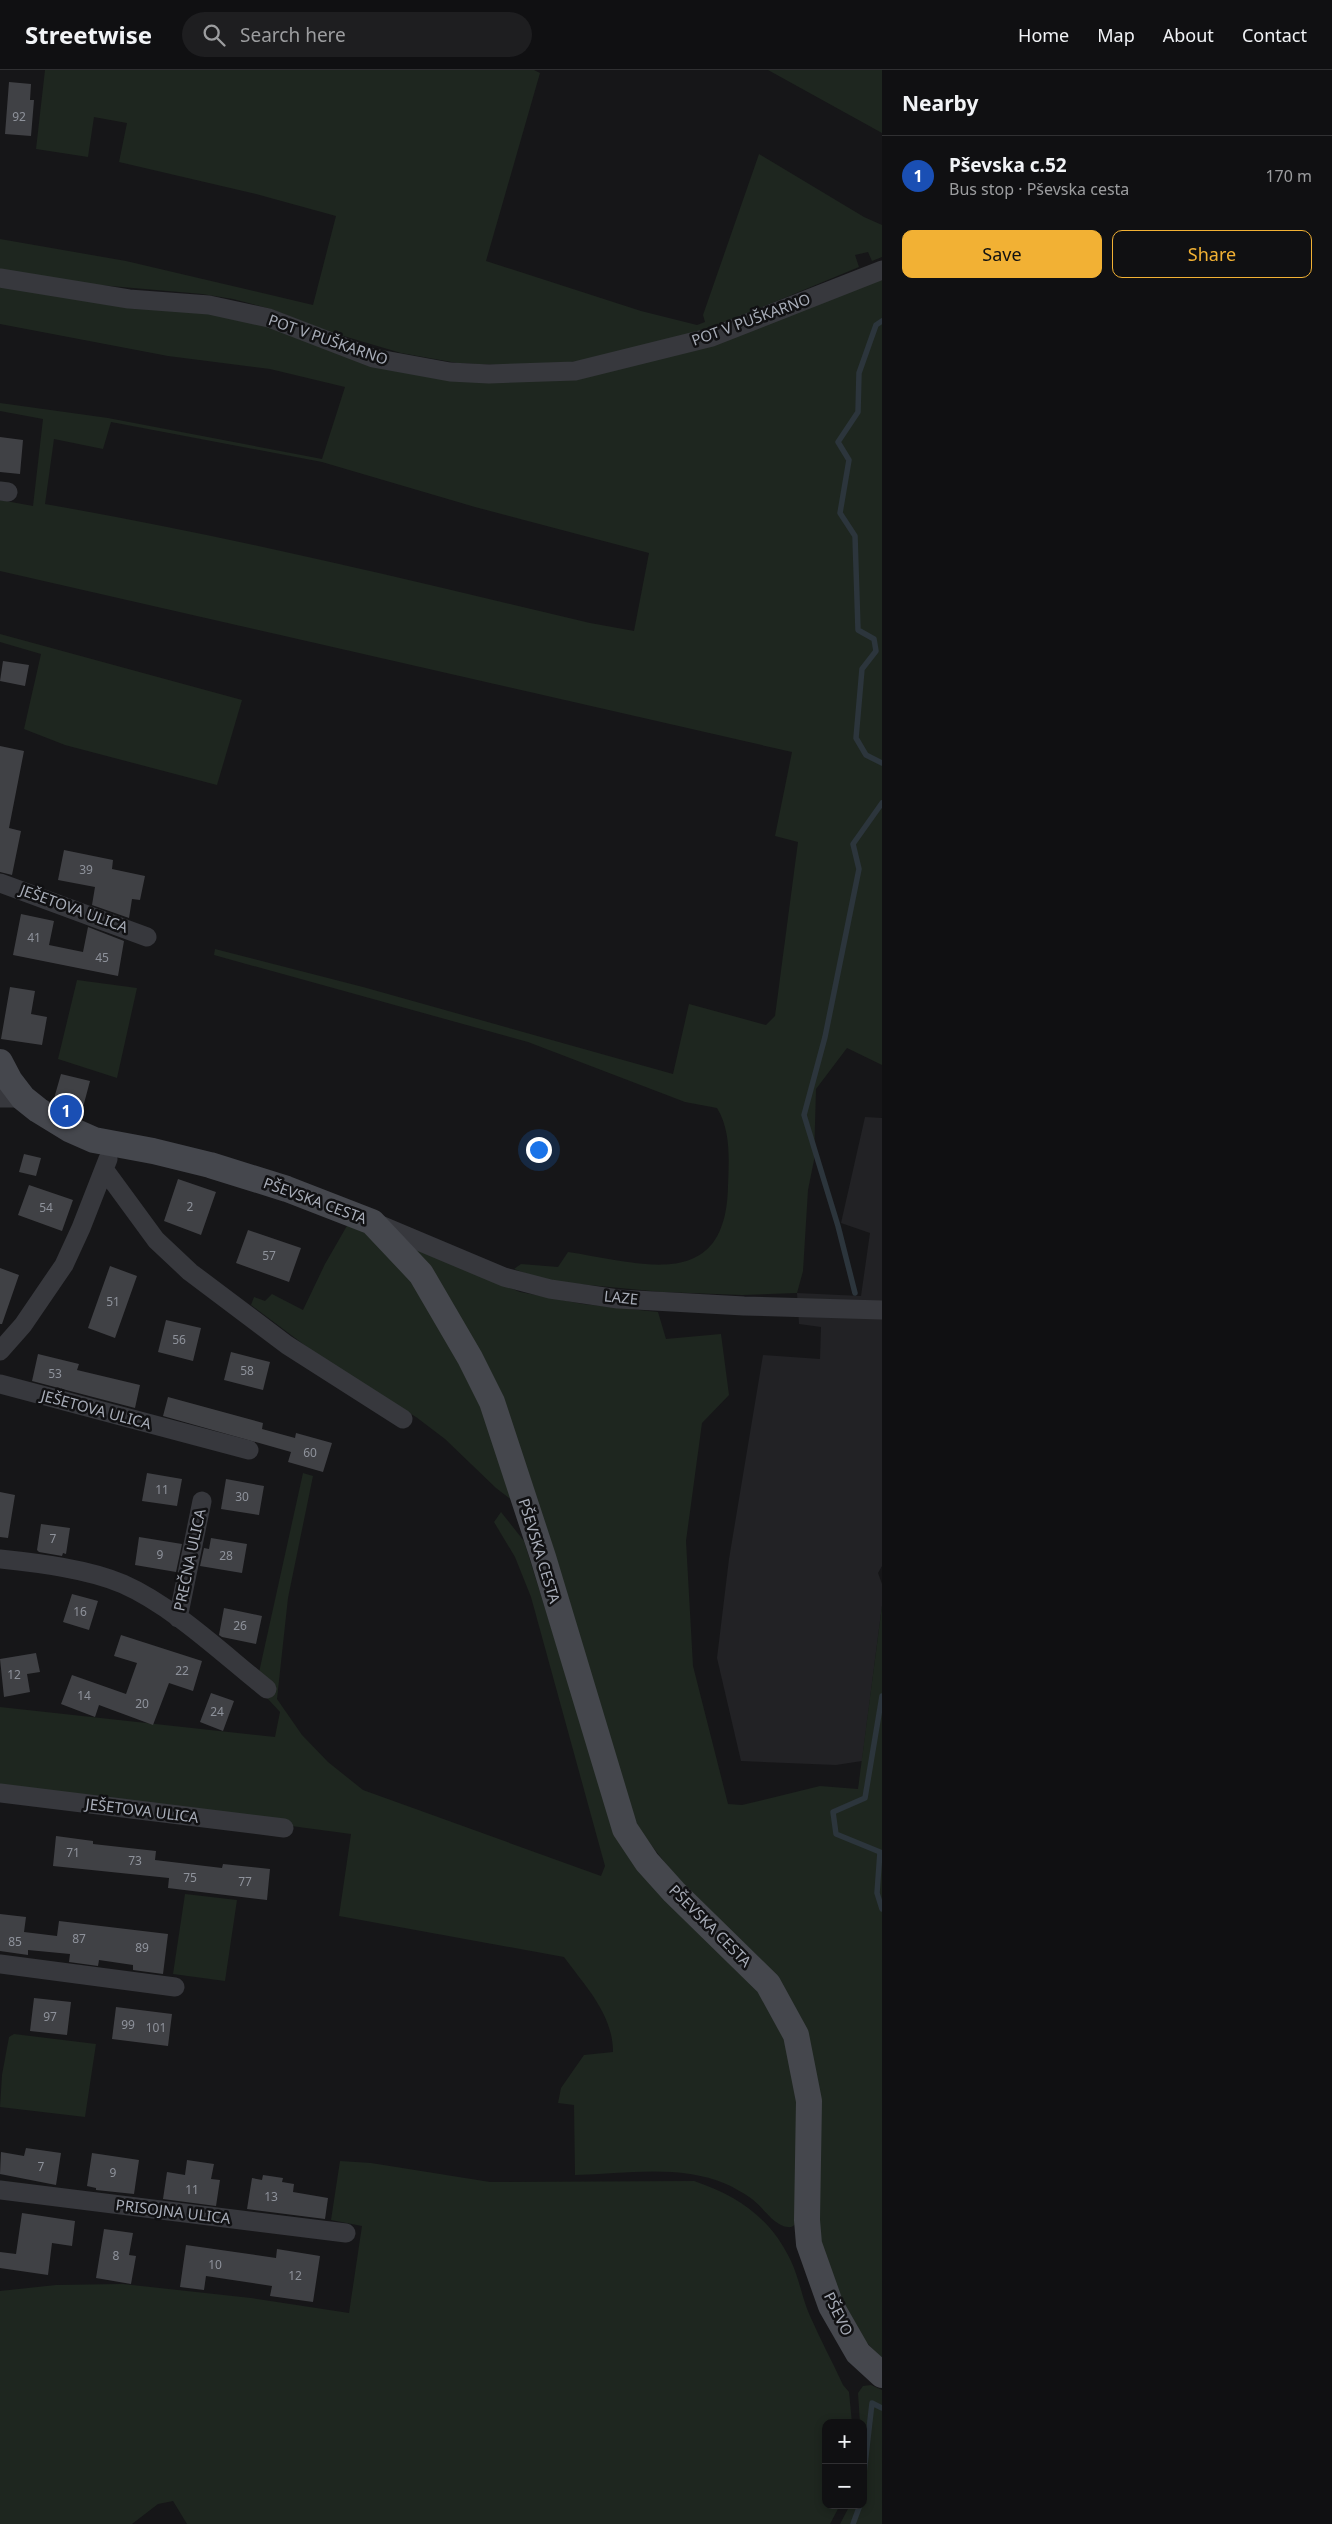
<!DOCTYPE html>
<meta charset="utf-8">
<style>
body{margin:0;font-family:"Noto Sans",sans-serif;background:#1e1e20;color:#f1f3f6}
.controls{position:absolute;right:15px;bottom:15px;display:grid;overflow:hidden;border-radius:10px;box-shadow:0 2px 8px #0003}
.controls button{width:45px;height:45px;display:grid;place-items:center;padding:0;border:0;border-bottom:1px solid #303032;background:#101012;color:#f1f3f6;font:25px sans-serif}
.you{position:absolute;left:538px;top:1079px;width:18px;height:18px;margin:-12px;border:4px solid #fff;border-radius:50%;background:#1a73e8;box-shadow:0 0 0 8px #1a73e833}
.badge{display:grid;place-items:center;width:32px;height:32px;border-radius:50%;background:#f2b134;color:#fff;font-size:16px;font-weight:700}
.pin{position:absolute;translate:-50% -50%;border:2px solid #fff;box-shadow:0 1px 5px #0006}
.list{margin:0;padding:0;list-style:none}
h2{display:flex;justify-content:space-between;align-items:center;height:65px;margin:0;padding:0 20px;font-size:21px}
h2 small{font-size:16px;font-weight:400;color:#9c9d9f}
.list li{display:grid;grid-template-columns:32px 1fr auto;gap:15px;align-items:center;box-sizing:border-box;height:80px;padding:0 20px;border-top:1px solid #303032}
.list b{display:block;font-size:19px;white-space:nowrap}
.list p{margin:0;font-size:16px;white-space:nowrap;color:#9c9d9f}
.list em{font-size:16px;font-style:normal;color:#9c9d9f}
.actions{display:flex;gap:10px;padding:15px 20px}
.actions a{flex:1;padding:11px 0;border:1px solid #f2b134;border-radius:10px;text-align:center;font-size:18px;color:#f2b134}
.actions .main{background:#f2b134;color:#111}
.icon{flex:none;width:28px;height:28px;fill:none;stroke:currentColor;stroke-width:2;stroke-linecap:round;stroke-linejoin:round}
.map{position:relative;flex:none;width:882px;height:2454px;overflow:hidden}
header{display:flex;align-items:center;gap:30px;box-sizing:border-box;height:70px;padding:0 25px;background:#101012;border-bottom:1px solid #303032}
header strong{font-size:24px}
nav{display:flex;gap:28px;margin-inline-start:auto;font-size:18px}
.search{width:350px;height:45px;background:#1e1e20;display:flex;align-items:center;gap:12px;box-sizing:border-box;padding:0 18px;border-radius:28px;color:#9c9d9f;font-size:19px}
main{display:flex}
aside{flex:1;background:#101012}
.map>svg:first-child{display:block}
.built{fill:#222225}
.green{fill:#1e261f;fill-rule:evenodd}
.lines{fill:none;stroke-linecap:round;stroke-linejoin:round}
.stream{stroke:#2c353c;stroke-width:5.5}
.building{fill:#404145}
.street{stroke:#37383d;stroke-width:19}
.secondary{stroke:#45474d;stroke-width:26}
.labels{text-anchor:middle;stroke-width:5;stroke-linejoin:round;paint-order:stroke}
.number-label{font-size:12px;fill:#8e929b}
.street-label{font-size:15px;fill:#a8adb8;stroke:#111113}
</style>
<header>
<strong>Streetwise</strong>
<div class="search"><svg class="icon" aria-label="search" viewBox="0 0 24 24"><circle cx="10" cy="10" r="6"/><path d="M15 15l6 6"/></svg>Search here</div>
<nav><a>Home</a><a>Map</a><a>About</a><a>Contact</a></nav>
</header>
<main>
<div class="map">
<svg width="882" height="2454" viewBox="0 0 882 2454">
<rect width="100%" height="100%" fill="#161618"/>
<path class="built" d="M865,1047L882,1048V1496L878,1503L882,1514V1536L862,1691L836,1695L741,1691L717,1588L729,1489L763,1285L820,1289L821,1257L799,1254L797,1223L861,1226L870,1163L841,1153Z"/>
<path class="green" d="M45,0H534L540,3L486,191L641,241L697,255L705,252L703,245L759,84L864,147L882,155V187L872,191L868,182L855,185L859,197L712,258L582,291L540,295H498L457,293L401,283L330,262L271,239L233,229L202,224L76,213L0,199V169L126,191L313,235L336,146L256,124L119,92L127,53L94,47L88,87L36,79Z
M768,0H882V63Z
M882,207V995L847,978L816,1019L814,1090L808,1120L803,1201L797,1223L742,1225L662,1222L546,1211L514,1199L521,1194L558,1197L568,1182C641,1193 726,1224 728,1116C729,1089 731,1061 717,1038L685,1032L528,972L214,885L215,879L363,917L673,1004L689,934L766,955L775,946L798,772L775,766L792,682L0,501V430L33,436L43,349L0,341V333L108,348L322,389L345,317L270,299L168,286L0,254V217L238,245L287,262L541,310ZM111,352L322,392L475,437L649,483L634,561L590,553C409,510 229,466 45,434L54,369L103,379Z
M0,564L242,630L217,715L65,675L24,659L41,584L0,572Z
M77,910L137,918L117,1008L58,989Z
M348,1154L357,1155L520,1222L583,1234L658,1242L666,1269L721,1264L729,1325L702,1353L686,1471L693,1596L728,1734L742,1735L820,1716L858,1719L882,1536V2289L866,2272L847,2244L818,2172L811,1980L641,1762L624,1728L527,1442L496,1418L445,1369L416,1347L323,1289L251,1235L254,1227L265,1231L272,1224L303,1240L325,1194Z
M303,1403L313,1406L288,1528L277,1629L302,1665L328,1692L363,1720L601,1806L605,1796L531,1527L515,1487L494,1452L501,1442L524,1471L606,1733L765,1925L788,1973L800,2036L797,2152C795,2155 792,2158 788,2157C774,2156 763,2137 752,2129C745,2124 735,2118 726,2114C678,2094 626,2104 575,2105L574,2035L558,2033L561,2018L584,1985L613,1982C613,1944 585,1916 564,1887L339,1846L351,1764L0,1717V1637L275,1667L280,1642L256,1616Z
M185,1824L237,1830L225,1911L173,1904Z
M14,1964L96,1974L85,2047L0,2037L2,2005L9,1967Z
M340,2091L371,2093L490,2112L694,2111C738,2126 771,2148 791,2191C799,2208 802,2228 810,2246C820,2269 832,2291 843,2315L849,2322L852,2353H826V2435H840L830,2454H187L173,2431L158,2434L132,2454H0V2221L56,2215L123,2214L251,2228L349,2243L362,2156L331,2150Z
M871,2315L882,2320V2454H840L850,2435H863V2353H860L858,2323L863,2316Z"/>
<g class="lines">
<path class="stream" d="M882,251L876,255L859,303L858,342L838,372L849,390L840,443L855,466L858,560L874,569L876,581L862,599L856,668L866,685L882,693
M855,1223L838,1156L804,1045L825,967L859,799L853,774L882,733
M882,1626L865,1728L833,1742L836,1764L880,1782L877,1823L882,1839
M863,2412L872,2333L882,2338
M853,2454L860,2435"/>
</g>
<path class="building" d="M9,12L31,14L30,30H34L31,66L5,64Z
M0,367L23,370L20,404L0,402Z
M3,591L29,595L25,616L0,611Z
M0,676L24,681L9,758L21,761L12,805L0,802Z
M64,780L113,790L112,799L145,806L140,830L132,829L129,848L92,835L95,817L58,810Z
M21,844L54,851L49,875L83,882L88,857L124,871L118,906L13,885Z
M10,917L35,921L31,944L47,947L42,975L1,969Z
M61,1004L90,1011L82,1041L53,1032Z
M24,1084L41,1088L36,1106L19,1102Z
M178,1109L216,1122L201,1165L164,1151Z
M29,1115L73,1130L62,1161L18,1145Z
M248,1160L301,1178L289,1212L236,1193Z
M110,1196L137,1206L115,1268L88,1258Z
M0,1198L19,1205L2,1254H0Z
M166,1250L201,1258L193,1291L158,1282Z
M231,1282L270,1292L263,1320L224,1310Z
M38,1284L79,1294L77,1300L140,1315L135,1338L32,1311Z
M168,1327L263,1353L262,1359L295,1368L296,1363L332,1373L323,1402L288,1392L291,1382L163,1346Z
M147,1403L182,1409L177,1436L142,1431Z
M226,1409L264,1416L259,1445L221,1439Z
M0,1422L15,1425L8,1468L0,1467Z
M41,1454L70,1458L66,1484L63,1483L62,1486L39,1482L37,1480Z
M139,1467L182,1474L176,1502L135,1495Z
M211,1468L247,1474L242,1503L200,1496L204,1478L209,1479Z
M72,1524L98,1531L89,1560L63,1552Z
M224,1538L262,1546L256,1574L222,1567L219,1565Z
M121,1565L202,1591L193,1621L169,1613L153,1655L99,1635L95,1647L61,1634L72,1605L126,1624L137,1593L114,1586Z
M36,1583L40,1602L27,1604L30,1622L4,1627L0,1589Z
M211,1623L234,1631L223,1661L200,1652Z
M56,1766L93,1771V1774L156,1781L155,1790L222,1798L223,1794L270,1799L267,1830L168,1818L169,1808L53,1796Z
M0,1844L26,1847L24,1862L57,1866L59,1851L168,1864L163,1904L133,1900V1895L99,1890L98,1896L69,1892L70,1884L28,1880V1885L0,1881Z
M34,1928L71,1932L67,1965L30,1961Z
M116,1937L172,1944L168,1976L112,1969Z
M26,2078L61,2083L56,2115L0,2104L1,2082L24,2086Z
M92,2083L139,2090L134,2124L96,2120V2118L87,2116Z
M187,2090L214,2094L211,2109L220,2110L216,2136L163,2129L167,2102L185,2105Z
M263,2105L283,2108L282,2112L294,2114L293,2122L328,2128L325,2149L247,2139L252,2108L262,2110Z
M22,2143L75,2151L72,2176L52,2173L48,2205L0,2198V2182L16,2184Z
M104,2159L133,2163L129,2185L136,2186L131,2214L96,2208Z
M186,2175L276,2188L277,2179L320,2186L313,2232L270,2226L272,2216L206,2206L204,2220L180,2217Z"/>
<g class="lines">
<path class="street" d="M0,208L129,229L209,235L269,248L373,288L450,302L489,304L575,301L712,267L882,200
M0,421L8,422
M0,813L147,867
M0,1028H23
M104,1099L156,1170L190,1202L287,1275L403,1349
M378,1154L504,1207L550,1219L618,1229L744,1236L882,1240
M0,1281L23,1255L64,1195L81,1158L108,1089
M0,1314L249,1380
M0,1489C38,1493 88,1499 123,1514C173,1536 223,1584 267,1619
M178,1548L202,1431
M0,1723L284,1758
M0,1894L175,1917
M0,2120L346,2163"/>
<path class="secondary" d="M0,992L10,1011L23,1028L38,1040L69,1059L94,1070L153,1081L210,1095L287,1119L372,1152L421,1204L470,1288L492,1332L543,1487L625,1759L647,1792L674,1822L768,1914L796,1965L809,2031L807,2150L809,2174L831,2236L858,2283L882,2305"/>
</g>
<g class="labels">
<g class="number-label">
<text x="19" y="51">92</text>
<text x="86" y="804">39</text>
<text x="34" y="872">41</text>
<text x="102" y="892">45</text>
<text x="190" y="1141">2</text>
<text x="46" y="1142">54</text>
<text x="269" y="1190">57</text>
<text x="113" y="1236">51</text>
<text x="179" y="1274">56</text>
<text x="247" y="1305">58</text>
<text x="55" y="1308">53</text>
<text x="310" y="1387">60</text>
<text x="162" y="1424">11</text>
<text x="242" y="1431">30</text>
<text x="53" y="1473">7</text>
<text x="160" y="1489">9</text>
<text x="226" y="1490">28</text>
<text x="80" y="1546">16</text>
<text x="240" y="1560">26</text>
<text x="182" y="1605">22</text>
<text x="14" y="1609">12</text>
<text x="84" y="1630">14</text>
<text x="142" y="1638">20</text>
<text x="217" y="1646">24</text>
<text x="73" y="1787">71</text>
<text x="135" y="1795">73</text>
<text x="190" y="1812">75</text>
<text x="245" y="1816">77</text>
<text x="79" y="1873">87</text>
<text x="15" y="1876">85</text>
<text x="142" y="1882">89</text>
<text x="50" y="1951">97</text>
<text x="128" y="1959">99</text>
<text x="156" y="1962">101</text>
<text x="41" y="2101">7</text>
<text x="113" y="2107">9</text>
<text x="192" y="2124">11</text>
<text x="271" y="2131">13</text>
<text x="116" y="2190">8</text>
<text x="215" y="2199">10</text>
<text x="295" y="2210">12</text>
</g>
<g class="street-label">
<text transform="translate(751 250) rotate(-20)" y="5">POT V PUŠKARNO</text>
<text transform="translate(328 270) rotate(19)" y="5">POT V PUŠKARNO</text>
<text transform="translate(74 839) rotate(20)" y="5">JEŠETOVA ULICA</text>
<text transform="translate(315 1131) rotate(20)" y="5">PŠEVSKA CESTA</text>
<text transform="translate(621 1228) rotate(6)" y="5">LAZE</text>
<text transform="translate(96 1340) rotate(15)" y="5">JEŠETOVA ULICA</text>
<text transform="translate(539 1481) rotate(73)" y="5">PŠEVSKA CESTA</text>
<text transform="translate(190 1490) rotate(-78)" y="5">PREČNA ULICA</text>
<text transform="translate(142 1741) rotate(7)" y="5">JEŠETOVA ULICA</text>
<text transform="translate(710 1856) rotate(45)" y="5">PŠEVSKA CESTA</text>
<text transform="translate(173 2142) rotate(7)" y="5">PRISOJNA ULICA</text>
<text transform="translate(838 2244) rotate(64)" y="5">PŠEVO</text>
</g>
</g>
</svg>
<div class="controls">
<button>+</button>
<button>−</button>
</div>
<div class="you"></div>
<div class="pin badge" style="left:66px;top:1041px;background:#1a4fb4">1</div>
</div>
<aside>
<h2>Nearby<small></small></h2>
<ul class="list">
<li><span class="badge" style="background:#1a4fb4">1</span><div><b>Pševska c.52</b><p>Bus stop · Pševska cesta</p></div><em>170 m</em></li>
</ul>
<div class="actions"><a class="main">Save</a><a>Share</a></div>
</aside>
</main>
